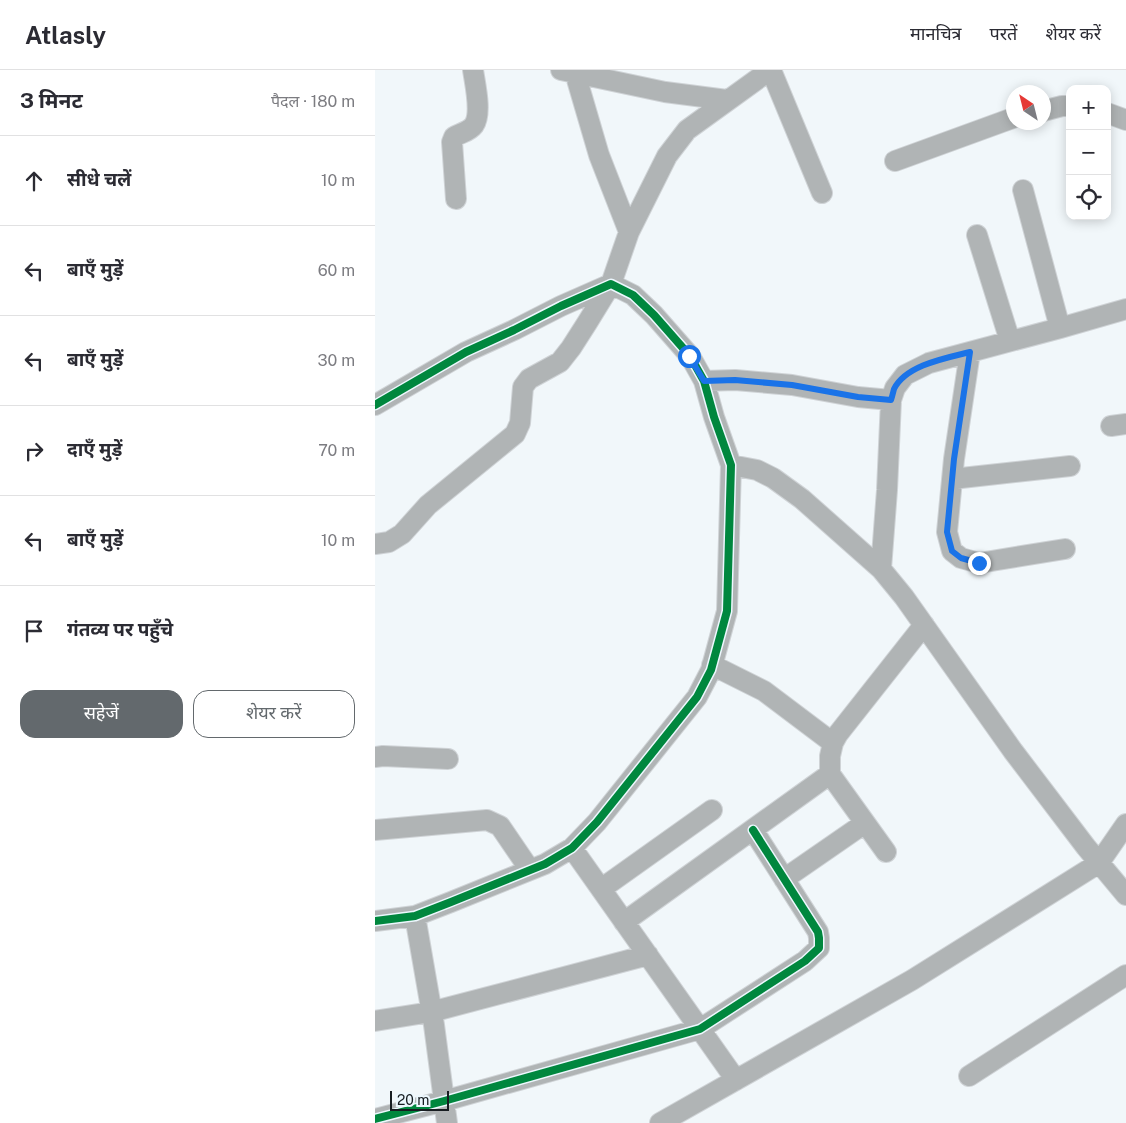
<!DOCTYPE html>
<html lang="hi">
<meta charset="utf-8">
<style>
body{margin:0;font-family:"Public Sans","Noto Sans Devanagari",sans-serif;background:#f2f2f3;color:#2b2b33}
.controls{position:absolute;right:15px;top:15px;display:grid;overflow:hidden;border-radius:10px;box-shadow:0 2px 12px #0003}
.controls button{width:45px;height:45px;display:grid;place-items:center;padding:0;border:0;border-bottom:1px solid #e1e1e2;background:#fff;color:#2b2b33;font:25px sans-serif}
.compass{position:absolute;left:631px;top:15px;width:45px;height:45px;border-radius:50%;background:#fff;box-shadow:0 2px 12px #0003;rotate:325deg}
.scale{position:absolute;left:15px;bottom:12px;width:59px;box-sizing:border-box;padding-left:5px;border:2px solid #171d21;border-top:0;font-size:14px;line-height:18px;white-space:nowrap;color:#171d21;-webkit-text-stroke:4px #edf8fe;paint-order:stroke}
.stop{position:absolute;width:15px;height:15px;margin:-11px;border:4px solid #1a73e8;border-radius:50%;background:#fff}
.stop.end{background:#1a73e8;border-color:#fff;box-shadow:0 1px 5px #0008}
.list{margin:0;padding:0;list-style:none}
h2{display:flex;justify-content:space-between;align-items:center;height:65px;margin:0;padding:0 20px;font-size:21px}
h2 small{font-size:16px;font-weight:400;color:#7c7c81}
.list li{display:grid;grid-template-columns:32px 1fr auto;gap:15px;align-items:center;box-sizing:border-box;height:90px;padding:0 20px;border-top:1px solid #e1e1e2}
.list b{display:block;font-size:19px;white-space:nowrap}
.list em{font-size:16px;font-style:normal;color:#7c7c81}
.actions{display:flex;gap:10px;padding:15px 20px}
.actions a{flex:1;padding:11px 0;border:1px solid #63696d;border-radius:15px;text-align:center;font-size:18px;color:#63696d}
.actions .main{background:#63696d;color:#fff}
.icon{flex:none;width:28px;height:28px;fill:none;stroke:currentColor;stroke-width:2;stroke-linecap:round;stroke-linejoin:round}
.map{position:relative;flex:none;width:751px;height:1053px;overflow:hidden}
header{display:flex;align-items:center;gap:30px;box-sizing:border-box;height:70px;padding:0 25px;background:#fff;border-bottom:1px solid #e1e1e2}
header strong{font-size:24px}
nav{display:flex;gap:28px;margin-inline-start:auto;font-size:18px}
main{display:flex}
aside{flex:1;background:#fff}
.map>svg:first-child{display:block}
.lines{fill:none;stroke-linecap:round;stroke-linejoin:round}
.minor-casing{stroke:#cfd3d6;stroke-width:22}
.minor{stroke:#b0b4b5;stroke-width:20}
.cycleway-casing{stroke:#edf8fe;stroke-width:11}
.cycleway{stroke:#00873e;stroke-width:8}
.route{stroke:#1a73e8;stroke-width:6}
</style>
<header>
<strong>Atlasly</strong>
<nav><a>मानचित्र</a><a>परतें</a><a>शेयर करें</a></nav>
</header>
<main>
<aside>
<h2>3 मिनट<small>पैदल · 180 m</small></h2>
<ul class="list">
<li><svg class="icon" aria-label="ahead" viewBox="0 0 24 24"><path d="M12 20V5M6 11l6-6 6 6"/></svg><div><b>सीधे चलें</b></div><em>10 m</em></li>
<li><svg class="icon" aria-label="left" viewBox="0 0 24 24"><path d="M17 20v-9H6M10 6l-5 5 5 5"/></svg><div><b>बाएँ मुड़ें</b></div><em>60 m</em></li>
<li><svg class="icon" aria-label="left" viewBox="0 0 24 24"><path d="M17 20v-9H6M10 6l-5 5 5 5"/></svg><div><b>बाएँ मुड़ें</b></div><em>30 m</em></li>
<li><svg class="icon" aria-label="right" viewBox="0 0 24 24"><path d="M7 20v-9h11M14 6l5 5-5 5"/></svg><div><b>दाएँ मुड़ें</b></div><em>70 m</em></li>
<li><svg class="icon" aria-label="left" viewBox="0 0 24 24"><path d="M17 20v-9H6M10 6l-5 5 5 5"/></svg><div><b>बाएँ मुड़ें</b></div><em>10 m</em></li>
<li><svg class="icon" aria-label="arrive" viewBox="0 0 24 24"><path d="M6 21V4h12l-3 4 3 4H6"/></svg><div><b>गंतव्य पर पहुँचे</b></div></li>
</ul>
<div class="actions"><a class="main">सहेजें</a><a>शेयर करें</a></div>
</aside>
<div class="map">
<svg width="751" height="1053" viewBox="0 0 751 1053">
<rect width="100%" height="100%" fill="#f1f7fa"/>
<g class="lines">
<defs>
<path id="minor" d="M186,0L290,22L352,30
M396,0L447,123
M200,3L224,85L254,162
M668,41L687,36H695
M732,43L751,50
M520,91L638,48
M648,120L685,258
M81,129L77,72L79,67C85,63 94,62 99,55C107,43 100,14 98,0
M602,165L635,271
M595,282L579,389L572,462L577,481L586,488L604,493L690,479
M329,311L360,310L417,315L483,327L516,330
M0,335L91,282L139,260L186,236L236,214L258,225L279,245L315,286L329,311L339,347L356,395L352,541L336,600L322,627L222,752L197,778L170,794L76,832L40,846L0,851
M736,356L751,354
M356,395L382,400L398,408L427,429L506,499L529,527L638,681L711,777L751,825
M577,409L695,396
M0,474L14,472L27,464L53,435L140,364L145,353L148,317L154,309L185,292L196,278L212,253L236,214L254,162L292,86L312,60L395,0
M506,499L512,420L516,330L520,318L530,305L554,293L685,258L751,239
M337,595L389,621L458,673
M0,687L8,686L73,689
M0,760L112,750L125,756L155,800
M197,778L361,1010
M511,782L455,704V686L458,673L463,664L549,555
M409,809L490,753
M226,819L337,740
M40,846L59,955L72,1053
M249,852L455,704
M0,951L56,942L273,885
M594,1006L751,905
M0,1049L69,1031L325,959L430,891L444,878V868L443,862L378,760
M285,1053L537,910L724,793L751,754"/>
</defs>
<use href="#minor" class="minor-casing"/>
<use href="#minor" class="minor"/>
<defs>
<path id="cycleway" d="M0,335L91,282L139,260L186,236L236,214L258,225L279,245L315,286L329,311L339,347L356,395L352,541L336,600L322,627L222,752L197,778L170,794L76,832L40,846L0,851
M0,1049L69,1031L325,959L430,891L444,878V868L443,862L378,760"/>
</defs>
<use href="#cycleway" class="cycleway-casing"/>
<use href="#cycleway" class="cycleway"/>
</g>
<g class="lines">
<path class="route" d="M314,286L329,311L360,310L417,315L483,327L516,330C517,327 518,323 519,319C531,295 571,288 595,282L579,389L572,462L577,481L586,488L604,493"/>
</g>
</svg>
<div class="controls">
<button>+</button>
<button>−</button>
<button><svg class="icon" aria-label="locate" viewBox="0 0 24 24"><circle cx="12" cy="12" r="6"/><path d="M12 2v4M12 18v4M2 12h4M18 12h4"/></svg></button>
</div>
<svg class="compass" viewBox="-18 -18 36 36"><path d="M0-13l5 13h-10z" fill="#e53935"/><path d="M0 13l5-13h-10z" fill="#7c7c81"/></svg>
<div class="scale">20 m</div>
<div class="stop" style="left:314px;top:286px"></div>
<div class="stop end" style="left:604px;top:493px"></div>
</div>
</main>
